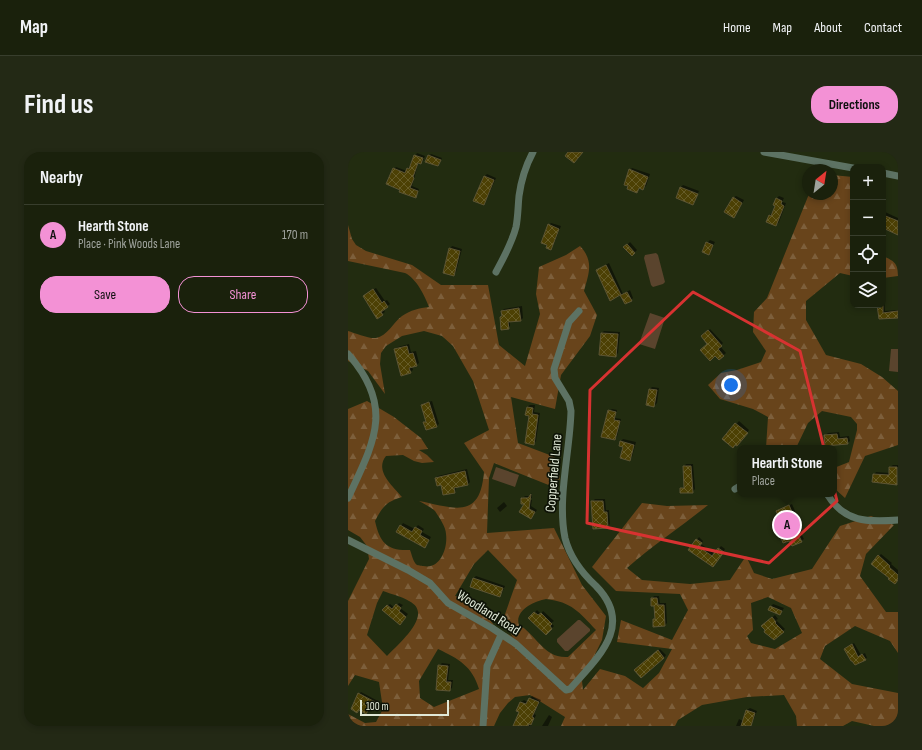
<!DOCTYPE html>
<meta charset="utf-8">
<style>
body{margin:0;font-family:"Sofia Sans Condensed",sans-serif;background:#232915;color:#f1f3f6}
.controls{position:absolute;right:12px;top:12px;display:grid;overflow:hidden;border-radius:8px;box-shadow:0 2px 6px #0003}
.controls button{width:36px;height:36px;display:grid;place-items:center;padding:0;border:0;border-bottom:1px solid #383e2d;background:#1a210c;color:#f1f3f6;font:20px sans-serif}
.compass{position:absolute;left:454px;top:12px;width:36px;height:36px;border-radius:50%;background:#1a210c;box-shadow:0 2px 6px #0003;rotate:30deg}
.scale{position:absolute;left:12px;bottom:10px;width:89px;box-sizing:border-box;padding-left:4px;border:2px solid #e1e9d7;border-top:0;font-size:11px;line-height:14px;white-space:nowrap;color:#e1e9d7;-webkit-text-stroke:3px #0e1307;paint-order:stroke}
.you{position:absolute;left:383px;top:233px;width:14px;height:14px;margin:-10px;border:3px solid #fff;border-radius:50%;background:#1a73e8;box-shadow:0 0 0 6px #1a73e833}
.badge{display:grid;place-items:center;width:26px;height:26px;border-radius:50%;background:#f391d5;color:#111;font-size:13px;font-weight:700}
.pin{position:absolute;translate:-50% -50%;border:2px solid #fff;box-shadow:0 1px 4px #0006}
.popup{position:absolute;left:389px;top:293px;width:100px;height:52px;box-sizing:border-box;display:grid;place-content:center;border-radius:8px;background:#1a210c;filter:drop-shadow(0 1px 3px #0005);font-size:13px;white-space:nowrap;color:#9fa39d}
.popup b{font-size:15px;color:#f1f3f6}
.popup::after{content:'';position:absolute;left:50%;top:100%;margin-left:-8px;border:8px solid transparent;border-top-color:#1a210c}
.list{margin:0;padding:0;list-style:none}
h2{display:flex;justify-content:space-between;align-items:center;height:52px;margin:0;padding:0 16px;font-size:17px}
h2 small{font-size:13px;font-weight:400;color:#9fa39d}
.list li{display:grid;grid-template-columns:26px 1fr auto;gap:12px;align-items:center;box-sizing:border-box;height:60px;padding:0 16px;border-top:1px solid #383e2d}
.list b{display:block;font-size:15px;white-space:nowrap}
.list p{margin:0;font-size:13px;white-space:nowrap;color:#9fa39d}
.list em{font-size:13px;font-style:normal;color:#9fa39d}
.actions{display:flex;gap:8px;padding:12px 16px}
.actions a{flex:1;padding:9px 0;border:1px solid #f391d5;border-radius:16px;text-align:center;font-size:14px;color:#f391d5}
.actions .main{background:#f391d5;color:#111}
.icon{flex:none;width:22px;height:22px;fill:none;stroke:currentColor;stroke-width:2;stroke-linecap:round;stroke-linejoin:round}
.map{position:relative;flex:none;width:550px;height:574px;overflow:hidden;border-radius:16px}
header{display:flex;align-items:center;gap:24px;box-sizing:border-box;height:56px;padding:0 20px;background:#1a210c;border-bottom:1px solid #383e2d}
header strong{font-size:19px}
nav{display:flex;gap:22px;margin-inline-start:auto;font-size:14px}
.intro{display:flex;align-items:center;justify-content:space-between;box-sizing:border-box;height:96px;padding:0 24px}
h1{margin:0;font-size:28px}
.button{padding:10px 18px;border-radius:16px;background:#f391d5;color:#111;font-size:14px;font-weight:700}
main{display:flex;gap:24px;padding:0 24px}
aside{flex:1;background:#1a210c;border-radius:16px;box-shadow:0 2px 6px #0003}
.map>svg:first-child{display:block}
.green{fill:#5a442d}
.forest{fill:url(#forest-firs);fill-rule:evenodd}
.shadow{fill:#0007}
.building{fill:url(#building-cross-hatch);stroke:#5c5434}
.lines{fill:none;stroke-linecap:round;stroke-linejoin:round}
.minor{stroke:#5d7263;stroke-width:7}
.marked{fill:none;stroke:#d73231;stroke-width:3;stroke-linejoin:round}
.labels{text-anchor:middle;stroke-width:3.5;stroke-linejoin:round;paint-order:stroke}
.street-label{font-size:14px;fill:#e1e9d7;stroke:#0e1307}
</style>
<header>
<strong>Map</strong>
<nav><a>Home</a><a>Map</a><a>About</a><a>Contact</a></nav>
</header>
<div class="intro"><h1>Find us</h1><a class="button">Directions</a></div>
<main>
<aside>
<h2>Nearby<small></small></h2>
<ul class="list">
<li><span class="badge">A</span><div><b>Hearth Stone</b><p>Place · Pink Woods Lane</p></div><em>170 m</em></li>
</ul>
<div class="actions"><a class="main">Save</a><a>Share</a></div>
</aside>
<div class="map">
<svg width="550" height="574" viewBox="0 0 550 574">
<defs>
<pattern id="forest-firs" width="22" height="20" patternUnits="userSpaceOnUse"><rect width="22" height="20" fill="#68441b"/><path d="M5 1l3.5 6h-7zM16 11l3.5 6h-7z" fill="#7d5f3b"/></pattern>
<pattern id="building-cross-hatch" width="8" height="8" patternUnits="userSpaceOnUse"><rect width="8" height="8" fill="#4c4004"/><path d="M0 0l8 8M0 8l8-8" fill="none" stroke="#665c28"/></pattern>
</defs>
<rect width="100%" height="100%" fill="#222c10"/>
<path class="green" d="M308,101L310,103L317,130L315,132L305,135L303,133L296,106L297,103Z
M302,161L317,166L307,197L291,192Z
M543,197H550V220L541,219Z
M148,315L171,323L167,335L144,327Z
M230,468H232L242,477V479L220,499H217L209,490V487Z"/>
<path class="forest" d="M484,23L505,25V124L492,121L458,149V168L478,203L513,212L534,225L550,239V293L517,304L497,346L486,336V316L501,310L509,278V272L503,265L474,259L460,271L448,296H418L420,265L405,257L372,247L360,233L373,221L389,218L413,210L418,199L405,180L406,160L419,146L461,42H484Z
M0,73L4,87L8,93L18,99L64,113L93,133H140L151,193L177,214L192,162L188,142L191,115L218,103L232,94C246,109 241,121 236,139L249,163L242,184L213,223L207,257L163,245L170,291L207,305L212,327L203,334L146,311L141,326L139,381L206,376L234,433L258,464L254,488L234,529L235,538L252,517L277,524L295,536L311,521L324,497L269,490L273,468L324,488L340,458L332,442L268,439L244,415L294,351L319,354L360,353C333,375 305,393 279,416L294,428L342,432L382,428L398,404L406,421L424,427L464,417L492,374L523,364L546,373L518,402L512,424L538,460H550V501L542,489L507,474L477,494L472,507L504,532L550,541V574H526L504,569L495,574H449L448,564L436,543L399,545L354,553L330,568L327,574H213L217,565L182,543L167,545L160,551L152,561L146,574H0V562L17,571L28,570L35,557L31,530L7,523L0,534V449L21,407L19,394L12,385L0,378V257L19,249L46,265L73,286L80,297L71,298L79,303L86,310L74,311L66,309L55,303L38,304C26,319 45,334 54,345C38,350 35,354 27,369C32,391 39,399 62,398C64,403 65,410 69,413C69,413 74,414 75,414C92,418 100,396 98,382C98,375 91,365 87,359C83,355 76,352 71,349C107,356 132,368 136,320L116,291L141,278L125,229L105,194L94,184L76,179L54,184L38,194L33,201L32,212L37,242L20,219L0,209V179C7,181 21,187 28,186C39,184 45,171 54,164C63,158 71,156 81,155C77,144 68,126 57,121L0,109ZM140,398L169,428L156,465L160,478L165,485C160,482 153,479 149,476C139,468 139,455 128,448C122,445 114,445 107,444L126,412ZM35,439C43,442 53,444 61,449C87,462 50,492 39,504L19,483L29,451ZM420,445L443,456L454,481L427,497L403,491L399,484L405,478L403,451ZM198,447C224,450 231,460 248,478L220,505C196,507 188,482 171,473C166,459 186,449 198,447ZM90,497C111,507 124,514 131,537L86,555L72,546L71,529Z
M535,104C546,109 550,111 550,124L535,126Z"/>
<path class="shadow" d="M69,1L77,4L75,9L70,12L64,34L71,37L67,45L53,37L46,17L48,15L59,19Z
M83,2L94,6L90,13L81,4Z
M284,16L302,22L298,34L295,36L292,35L288,40L282,18Z
M139,22L148,26L138,49L136,52L137,24Z
M335,33L351,39L345,52L329,45L333,35Z
M388,44L396,48L388,62L385,46Z
M431,44L436,46L434,50L438,51L431,70L428,73L419,69L422,63L424,61H425L428,54V47Z
M537,60L550,66V82L535,75V62Z
M203,71L213,74L205,94L203,97L201,73Z
M362,88L367,90L360,102L359,91Z
M282,90L289,98L284,103L277,95Z
M104,94L114,97L108,120L105,123L102,97Z
M261,111L275,142L282,138L285,146L283,148L277,151L273,142L262,147L249,118Z
M28,136L37,149L39,148L42,152L35,157L37,160L34,162L18,142Z
M535,146H536L537,159L550,158V165L532,166L531,154L516,155V153H535Z
M174,154L175,166L173,168L162,169V174L160,176L153,165L154,163V159L156,157Z
M362,177L375,191L372,194L378,201L371,207L354,184Z
M256,179L272,180L270,201L267,204L254,181Z
M61,192L63,200L68,199L71,211L68,213L64,214L65,218L62,220L47,197L50,195Z
M304,235L311,236L309,251L306,254L302,237Z
M84,249L91,272L88,274L77,271L79,269L74,253L76,251Z
M182,253H187L186,260L192,261L188,289L186,292L179,255Z
M264,257L269,258L267,266L273,267L269,285L266,287L261,259Z
M391,269L401,278L392,290L376,287Z
M491,280L492,285L501,284L502,289L499,291L477,283L480,281Z
M275,287L288,290L284,305L281,308L276,295L272,294L273,289Z
M338,312H345L347,337L344,340L333,337L337,334L336,315Z
M545,313H550L549,332L525,329L526,323L528,320L542,321V315Z
M119,317L122,330L120,332L108,335V337L106,340L88,326L90,324Z
M184,341V346L176,345L177,344H182Z
M175,345V347L184,348L183,354L189,358L183,366L174,346Z
M247,347H257L258,358H261L262,372L259,375L244,350Z
M156,350L159,354L152,360L149,356Z
M444,352L454,375L451,378L456,387L453,389L428,370L432,367L429,359Z
M55,371L67,377L70,373L76,377L74,380L83,385L79,392L77,394L50,379Z
M351,385L355,389L353,392L367,402L373,394L377,397L368,411L342,398Z
M533,402L544,411L543,412L550,418V427L531,404Z
M128,424L157,434L154,441L152,444L126,426Z
M306,444H311L312,451H318L319,471L317,473L306,467L308,465L307,453L304,447Z
M51,451L55,453L52,456L60,462L54,469L39,454L42,452L47,456Z
M425,452L436,456L432,462L421,457Z
M189,458L193,462L195,459L206,469L203,471L206,474L198,482L182,466Z
M427,463L430,467L428,468L437,477L426,487L415,474Z
M506,491L513,503L517,501L519,506L507,512L497,497Z
M312,497L318,503L316,506L290,516Z
M94,511L102,512L100,528H105L104,536L101,538L89,537L91,514Z
M13,540L30,549L24,558L21,557L18,561L11,542Z
M184,544L193,548L186,562L188,563L183,574H166L173,560L170,559L173,550L176,548L180,550Z
M402,556L409,559L403,574H388L391,567L395,569L399,558Z
M201,563L204,565L200,574H194Z"/>
<path class="building" d="M220,0H235L226,11L217,4Z
M66,3L75,6L73,12L70,11L65,25L66,26L62,36L70,39L68,46L51,40L52,38L38,32L45,16L57,21L59,16L61,17Z
M80,3L93,8L90,14L77,10Z
M281,17L300,25L295,38L291,36L289,41L279,37L280,34L276,33Z
M136,24L146,28L136,53L125,49Z
M332,35L350,42L345,53L328,46Z
M385,45L394,51L386,66L376,60Z
M428,46L434,49L433,52L436,54L428,74L418,70L421,63L423,64L427,54L425,53Z
M535,63L550,69V83L535,76Z
M200,72L211,77L203,98L198,96L199,93L193,91Z
M358,90L365,93L361,103L354,100Z
M279,92L287,101L284,104L275,95Z
M101,96L112,99L106,124L95,121Z
M258,113L273,143L279,140L284,149L277,152L272,143L262,149L248,118Z
M25,137L34,151L36,149L40,155L33,160L35,163L29,167L15,144Z
M529,153H535V161L550,159V166L531,167Z
M171,156L173,169L160,170L161,177L153,178L152,165L154,164L153,159Z
M360,178L374,194L370,197L376,204L371,208L367,204L362,209L352,198L359,192L353,184Z
M253,181L270,182L268,205L251,203Z
M59,194L61,202L65,201L69,214L61,216L63,221L53,224L46,197Z
M301,237L309,238L306,255L298,253Z
M81,250L89,275L78,278L75,270H78L73,253Z
M179,255L185,256L184,262L190,263L186,293L177,291L181,264L177,263Z
M260,258L268,260L266,268L272,269L267,288L253,285Z
M387,271L400,281L389,294L387,293L385,296L374,287Z
M489,282L490,287L499,286L500,292L477,294L476,283Z
M272,289L286,293L282,309L272,306L275,295L271,294Z
M335,314H343L345,341H332V336H336Z
M541,315H549V333L524,330L525,322L541,323Z
M117,319L120,333L106,336L107,341L95,343L93,333L89,334L87,326Z
M183,342L181,357L187,360L183,367L171,360L176,352H173V346H180Z
M243,349H255L256,360H259L260,376L245,377Z
M441,353L452,378L449,380L454,390L444,394L441,389L435,391L427,370L432,368L428,359Z
M52,373L64,380L67,375L74,379L72,383L81,388L77,396L48,380Z
M348,387L354,391L351,395L364,404L370,396L376,400L365,415L340,398Z
M530,403L542,414L541,415L550,423V428L547,432L540,427L541,426L523,412Z
M125,426L155,436L152,445L122,435Z
M303,446H309L310,453H316L317,474L305,475V467H307L306,454H303Z
M48,452L53,456L51,459L58,465L52,473L34,458L39,453L44,457Z
M422,454L434,459L432,463L420,458Z
M186,460L190,463L193,461L204,472L202,474L204,477L198,483L180,466Z
M424,465L428,470L427,471L436,480L426,488L416,480L417,478L413,474Z
M504,492L510,505L514,502L518,508L507,513L504,509H503L496,497Z
M310,498L316,506L293,526L286,518Z
M90,513L100,514L98,530H103L102,539L88,538Z
M10,541L29,551L25,559L21,557L18,562L11,558L9,561L3,557Z
M181,546L191,550L184,565L186,566L183,573L181,572L180,574H165L171,560L168,559L172,550L178,552Z
M398,558L407,561L403,574H393Z"/>
<g class="lines">
<path class="minor" d="M416,0L505,16
M535,21L550,24
M148,120C156,105 164,91 168,75C170,65 170,54 171,44C173,29 178,13 185,0
M0,202C47,255 26,290 0,346
M387,337L392,334
M479,342C497,371 519,370 550,368
M0,388L60,418L82,431L100,451L144,476L168,492L218,538L222,537C249,506 287,474 248,434C234,421 222,406 217,386C209,346 222,300 223,259L221,249L207,226L206,217L221,170L231,159
M135,574L139,514L153,483"/>
</g>
<path class="marked" d="M345,140L452,199L489,349L421,411L239,371L242,238Z"/>
<g class="labels">
<g class="street-label">
<text transform="translate(205 321) rotate(-85)" y="5">Copperfield Lane</text>
<text transform="translate(141 460) rotate(32)" y="5">Woodland Road</text>
</g>
</g>
</svg>
<div class="controls">
<button>+</button>
<button>−</button>
<button><svg class="icon" aria-label="locate" viewBox="0 0 24 24"><circle cx="12" cy="12" r="6"/><path d="M12 2v4M12 18v4M2 12h4M18 12h4"/></svg></button>
<button><svg class="icon" aria-label="layers" viewBox="0 0 24 24"><path d="M12 4l9 5-9 5-9-5zM3 14l9 5 9-5"/></svg></button>
</div>
<svg class="compass" viewBox="-18 -18 36 36"><path d="M0-13l5 13h-10z" fill="#e53935"/><path d="M0 13l5-13h-10z" fill="#9fa39d"/></svg>
<div class="scale">100 m</div>
<div class="you"></div>
<div class="pin badge" style="left:439px;top:373px">A</div>
<div class="popup"><b>Hearth Stone</b>Place</div>
</div>
</main>
